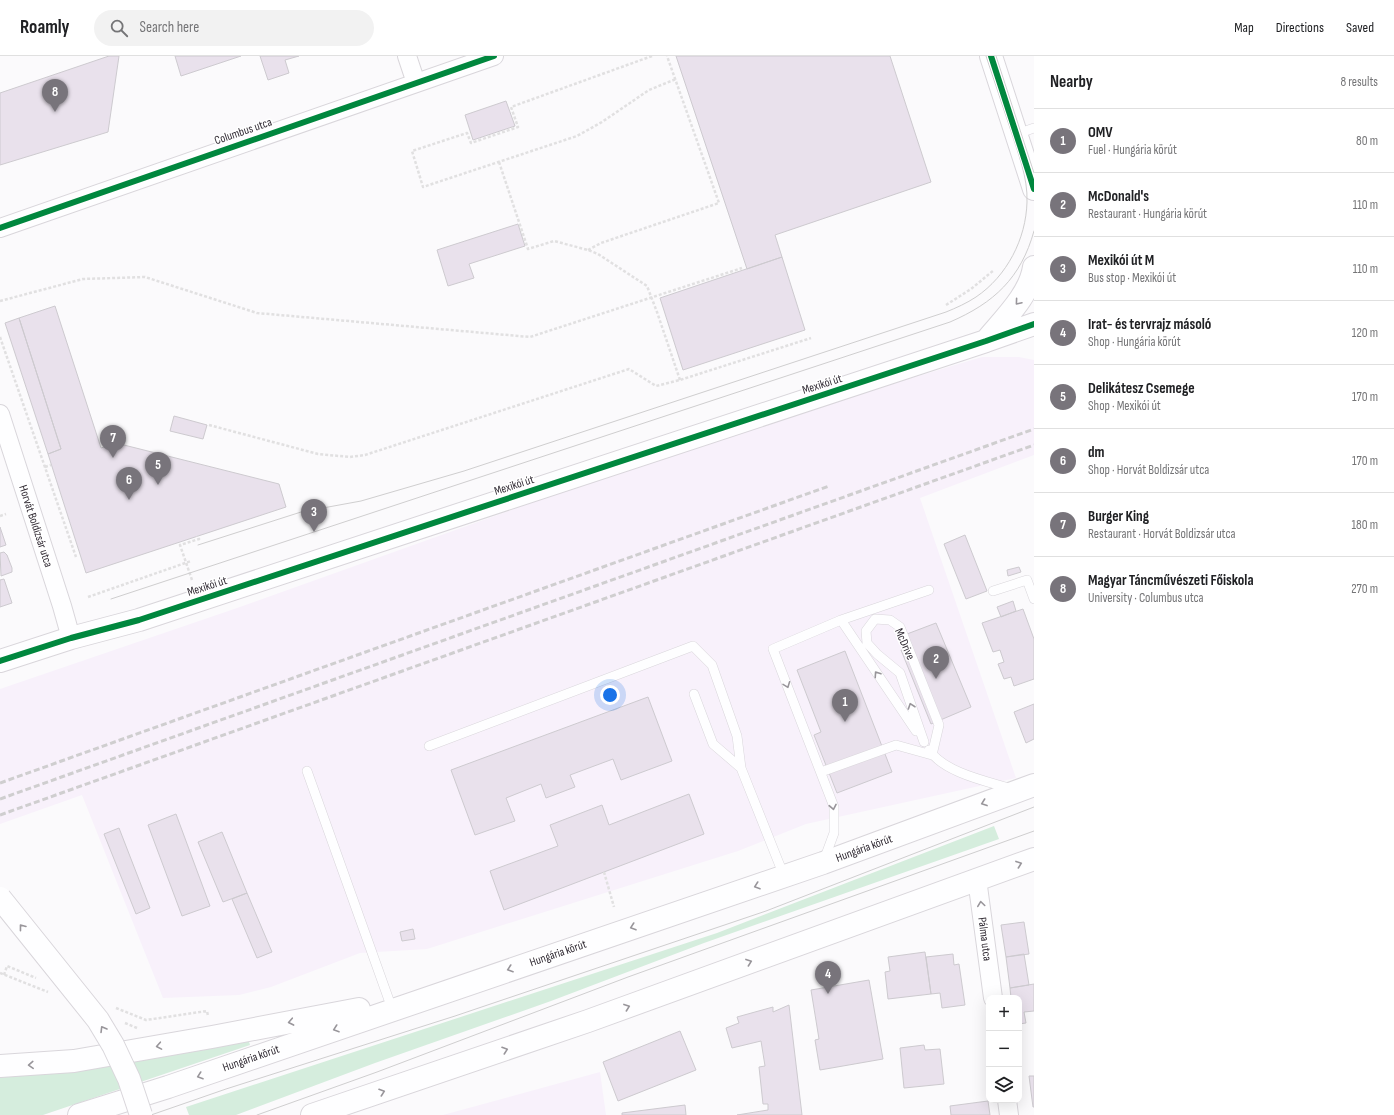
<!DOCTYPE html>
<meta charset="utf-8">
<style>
body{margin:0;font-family:"Sofia Sans Condensed",sans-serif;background:#f2f2f2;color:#202124}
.controls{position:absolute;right:12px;bottom:12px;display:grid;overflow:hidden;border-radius:8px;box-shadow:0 4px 16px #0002}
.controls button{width:36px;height:36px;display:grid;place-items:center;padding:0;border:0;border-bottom:1px solid #e0e0e0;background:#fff;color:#202124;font:20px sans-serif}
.you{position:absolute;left:610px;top:639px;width:14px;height:14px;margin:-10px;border:3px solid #fff;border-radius:50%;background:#1a73e8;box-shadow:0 0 0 6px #1a73e833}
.badge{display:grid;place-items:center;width:26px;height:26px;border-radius:50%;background:#78747b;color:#fff;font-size:13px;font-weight:700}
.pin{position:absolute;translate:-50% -33px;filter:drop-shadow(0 1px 2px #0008)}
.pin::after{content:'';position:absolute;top:21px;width:14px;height:12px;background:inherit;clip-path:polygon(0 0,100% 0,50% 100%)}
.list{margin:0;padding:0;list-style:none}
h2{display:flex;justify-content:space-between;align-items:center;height:52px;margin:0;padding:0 16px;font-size:17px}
h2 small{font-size:13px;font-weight:400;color:#757577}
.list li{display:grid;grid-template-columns:26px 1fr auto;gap:12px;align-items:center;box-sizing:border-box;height:64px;padding:0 16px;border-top:1px solid #e0e0e0}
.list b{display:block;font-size:15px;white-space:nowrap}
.list p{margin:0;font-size:13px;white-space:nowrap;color:#757577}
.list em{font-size:13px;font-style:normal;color:#757577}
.icon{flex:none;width:22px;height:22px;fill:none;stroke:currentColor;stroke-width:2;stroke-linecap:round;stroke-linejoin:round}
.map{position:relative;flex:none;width:1034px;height:1059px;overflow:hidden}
header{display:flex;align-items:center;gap:24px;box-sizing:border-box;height:56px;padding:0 20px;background:#fff;border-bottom:1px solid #e0e0e0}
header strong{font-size:19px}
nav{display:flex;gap:22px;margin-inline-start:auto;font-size:14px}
.search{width:280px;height:36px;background:#f2f2f2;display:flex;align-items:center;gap:10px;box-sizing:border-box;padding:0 14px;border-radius:22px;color:#757577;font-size:15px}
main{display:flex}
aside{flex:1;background:#fff}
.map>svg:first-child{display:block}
.built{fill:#f8f1fb}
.green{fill:#d5eddd}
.building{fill:#e9e1ec;stroke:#cdcacf}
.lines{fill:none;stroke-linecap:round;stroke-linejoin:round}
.lane-casing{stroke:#d9d6db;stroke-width:10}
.street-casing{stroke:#d9d6db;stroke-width:20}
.secondary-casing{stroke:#d9d6db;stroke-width:24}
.primary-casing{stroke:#d9d6db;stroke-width:24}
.path{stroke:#e1e0e1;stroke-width:2.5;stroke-dasharray:3 2;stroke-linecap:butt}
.lane{stroke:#fefeff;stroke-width:9}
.street{stroke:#fefeff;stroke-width:18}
.secondary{stroke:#fefeff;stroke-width:22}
.primary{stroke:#fefeff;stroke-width:22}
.tram{stroke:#cfcecf;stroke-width:1}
.rail{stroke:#cfcecf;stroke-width:3;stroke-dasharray:6 3;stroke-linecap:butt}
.primary-bridge-casing{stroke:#d9d6db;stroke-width:24;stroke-linecap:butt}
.primary-bridge{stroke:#fefeff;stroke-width:22}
.cycleway-casing{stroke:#fff;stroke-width:8}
.cycleway{stroke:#00873e;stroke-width:6}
.oneway{stroke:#98959a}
.labels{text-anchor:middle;stroke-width:3;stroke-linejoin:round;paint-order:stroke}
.street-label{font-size:12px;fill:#322c35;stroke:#fff}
</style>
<header>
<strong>Roamly</strong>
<div class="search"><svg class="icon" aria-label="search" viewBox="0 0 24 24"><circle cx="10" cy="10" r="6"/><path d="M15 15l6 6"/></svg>Search here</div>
<nav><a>Map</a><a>Directions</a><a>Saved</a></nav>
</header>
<main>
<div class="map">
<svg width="1034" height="1059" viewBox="0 0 1034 1059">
<rect width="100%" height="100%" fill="#fbfafc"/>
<path class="built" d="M982,301H1019L1034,304V399L920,442L1016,722L806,768L738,795L427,893L360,897L271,931L239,939L163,942L82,739L0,768V633L240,551L637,409L811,352Z
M600,1016L606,1059H443Z"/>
<path class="green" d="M994,770L999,783L704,887L551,945L375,1007L236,1059H189L186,1051L717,877Z
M247,979L250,989L43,1059H0V1018Z"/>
<path class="building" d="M109,0H119L108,76L0,109V37Z
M175,0H241L181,20Z
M260,0H299L285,4L289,17L268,24Z
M676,0H890L931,126L775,179L782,201L747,213Z
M506,45L515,70L473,84L465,59Z
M518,168L525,190L469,208L474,222L448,230L437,194Z
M782,201L805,274L683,314L660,242Z
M55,250L101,392L116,387L279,428L286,451L86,517L48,398L61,393L19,262Z
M19,262L61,393L48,398L5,267Z
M174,360L207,369L203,383L170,375Z
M0,471L6,489L0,491Z
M965,479L987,535L966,543L944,488Z
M4,496L7,499L12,512V516L1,520L0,497Z
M1019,511L1021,516L1008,520L1007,514Z
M4,523L12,547L0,551V524Z
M1013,545L1016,555L1001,561L997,551Z
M1023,553L1034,583V623L1014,630L1011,621L1004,623L998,608L1004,606L1000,594L993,596L982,567Z
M936,567L971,651L931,668L901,594L912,590L907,578Z
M845,595L892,716L837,737L814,679L821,676L797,614Z
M648,641L672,705L621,724L613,703L570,719L575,731L546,742L541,728L506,742L515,765L475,779L451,714Z
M1034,648V683L1026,687L1014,656Z
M689,738L704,778L504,854L490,815L558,790L550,769L602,749L609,769Z
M176,758L210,850L182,860L148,769Z
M119,772L150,852L136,858L104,778Z
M222,776L247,837L223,846L198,786Z
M247,837L272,896L257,902L232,843Z
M1024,866L1029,898L1006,901L1001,869Z
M413,873L415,883L402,885L400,876Z
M925,896L931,938L888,943L885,916L890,915L888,901Z
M953,898L954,909L959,908L965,949L942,952L940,937L931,938L926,901Z
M1024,898L1029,929L1010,932L1006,901Z
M869,924L883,1003L820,1014L815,984L819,983L811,934Z
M1034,928V955L1024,956L1026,967L1019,968V942H1011L1010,932Z
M789,949L802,1059H737L768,1054V1048H763L759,1011L765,1010L761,985L732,992L726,972L739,967L737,961L773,951V956Z
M680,975L696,1014L618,1045L603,1006Z
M924,989L925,994L940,993L944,1028L904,1032L900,992Z
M1029,1020H1034V1051H1033Z
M988,1045L990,1059H951L950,1050Z
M685,1049L686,1059H622V1057Z"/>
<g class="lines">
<defs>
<path id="lane" d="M1017,78L1034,72
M993,535L1027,524L1034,543
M841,564L916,675
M694,638L713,688L741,712
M429,690L693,590L712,609L737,680L741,712L784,820
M929,694C945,717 986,725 1012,733
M307,715L390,947
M821,716L896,689L932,699L939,669L900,571L890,564L875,563L866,575L867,587L877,598L900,617L924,686
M824,804L834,777V751L773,593L841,564L929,534"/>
<path id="street" d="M407,0L416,27
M0,172L494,0
M0,358L62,550L71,582
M977,823L993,942
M1007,1044L1009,1059"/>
<path id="secondary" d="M991,0L1034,133
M986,285C1003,264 1030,239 1034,211
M0,605L71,582L139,564L986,285L1034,268"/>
<path id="primary" d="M0,1010L74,1005L212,981L359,953
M79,1059L168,1031L823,807L1034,729
M312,1059L588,965L1034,803"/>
</defs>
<use href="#lane" class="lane-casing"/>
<use href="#street" class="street-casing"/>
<use href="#secondary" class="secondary-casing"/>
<use href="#primary" class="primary-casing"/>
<path class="path" d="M652,0L511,51L518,71L471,87L467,77L412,95L423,131L577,80L602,66L649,34L676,23
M499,106L528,193L554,185L588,194L598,198L647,230L657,256L680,324
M588,194L601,187L719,147L667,0
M0,245L83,223L145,221L257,257L530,281L742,212
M946,249L971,233L994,214
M0,281L76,501
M209,369L318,398L350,401L365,399L629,313L656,330L680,324L811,282
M45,411L51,409
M0,460L6,458
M192,524L180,489L199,483L197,480
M88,541L191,505
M604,816L614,851
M0,917L48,936
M4,919L7,910L36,922
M116,952L146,964L207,955L208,960
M125,967L137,972"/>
<use href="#lane" class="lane"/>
<use href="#street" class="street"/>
<use href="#secondary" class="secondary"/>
<use href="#primary" class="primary"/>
<path class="tram" d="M996,0L1034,117
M198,489L301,456L361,445L464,415L946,256C956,252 967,247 976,241C1007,220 1026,183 1027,146C1028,122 1018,97 1011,75C1003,50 994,25 986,0
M111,543L950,266C994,247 1021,222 1034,175
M151,1059L226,1033L455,960L766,855L1034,751
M257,1059L377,1016L628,921L1034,775"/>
<path class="rail" d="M0,727L829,430
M0,743L1034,373
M0,759L1034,389"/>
<defs>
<path id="primary-bridge" d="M0,842L98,964L113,989L129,1023L141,1059"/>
</defs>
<use href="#primary-bridge" class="primary-bridge-casing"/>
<use href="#primary-bridge" class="primary-bridge"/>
<defs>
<path id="cycleway" d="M991,0L1034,133
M0,172L494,0
M0,605L71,582L139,564L986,285L1034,268"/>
</defs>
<use href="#cycleway" class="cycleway-casing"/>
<use href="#cycleway" class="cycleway"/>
</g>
<defs><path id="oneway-chevron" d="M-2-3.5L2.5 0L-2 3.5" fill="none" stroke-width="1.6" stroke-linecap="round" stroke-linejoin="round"/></defs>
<g class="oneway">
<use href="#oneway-chevron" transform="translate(1018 246) rotate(130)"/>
<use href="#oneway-chevron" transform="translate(877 618) rotate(-124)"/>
<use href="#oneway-chevron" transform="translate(787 629) rotate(69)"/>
<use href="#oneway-chevron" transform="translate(911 650) rotate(-109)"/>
<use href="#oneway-chevron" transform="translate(984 747) rotate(160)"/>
<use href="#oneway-chevron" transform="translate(833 751) rotate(79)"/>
<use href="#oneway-chevron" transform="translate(1019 808) rotate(-20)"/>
<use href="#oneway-chevron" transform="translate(757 830) rotate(161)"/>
<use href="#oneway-chevron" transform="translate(981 848) rotate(-98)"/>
<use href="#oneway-chevron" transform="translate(22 871) rotate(-128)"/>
<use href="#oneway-chevron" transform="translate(633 871) rotate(161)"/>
<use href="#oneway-chevron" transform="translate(749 906) rotate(-20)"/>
<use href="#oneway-chevron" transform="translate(510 913) rotate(161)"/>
<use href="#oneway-chevron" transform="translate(627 951) rotate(-20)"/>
<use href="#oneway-chevron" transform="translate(291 966) rotate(169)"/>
<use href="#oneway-chevron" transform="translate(103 973) rotate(-121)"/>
<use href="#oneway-chevron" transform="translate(336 973) rotate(161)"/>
<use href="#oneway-chevron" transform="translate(159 990) rotate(170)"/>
<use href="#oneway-chevron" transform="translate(505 994) rotate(-19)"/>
<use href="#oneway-chevron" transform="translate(31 1009) rotate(177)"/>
<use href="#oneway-chevron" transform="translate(200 1020) rotate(161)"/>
<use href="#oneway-chevron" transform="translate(382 1036) rotate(-19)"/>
</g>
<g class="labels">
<g class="street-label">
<text transform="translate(243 75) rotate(-19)" y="4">Columbus utca</text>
<text transform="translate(822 328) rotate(-18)" y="4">Mexikói út</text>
<text transform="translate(514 429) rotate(-18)" y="4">Mexikói út</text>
<text transform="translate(36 470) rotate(72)" y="4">Horvát Boldizsár utca</text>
<text transform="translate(207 530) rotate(-18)" y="4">Mexikói út</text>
<text transform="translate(905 588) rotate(66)" y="4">McDrive</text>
<text transform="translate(864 792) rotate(-20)" y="4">Hungária körút</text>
<text transform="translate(985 883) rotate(83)" y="4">Pálma utca</text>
<text transform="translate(558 897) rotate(-19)" y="4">Hungária körút</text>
<text transform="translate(251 1002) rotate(-19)" y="4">Hungária körút</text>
</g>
</g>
</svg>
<div class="controls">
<button>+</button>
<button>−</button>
<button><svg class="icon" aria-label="layers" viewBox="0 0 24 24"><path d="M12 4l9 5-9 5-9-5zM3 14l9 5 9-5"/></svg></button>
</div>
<div class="you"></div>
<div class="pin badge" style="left:845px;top:666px">1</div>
<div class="pin badge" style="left:936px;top:623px">2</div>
<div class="pin badge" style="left:314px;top:476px">3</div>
<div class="pin badge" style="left:828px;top:938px">4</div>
<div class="pin badge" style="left:158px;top:429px">5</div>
<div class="pin badge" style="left:129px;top:444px">6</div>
<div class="pin badge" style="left:113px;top:402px">7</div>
<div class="pin badge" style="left:55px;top:56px">8</div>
</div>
<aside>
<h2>Nearby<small>8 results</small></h2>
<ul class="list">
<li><span class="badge">1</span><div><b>OMV</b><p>Fuel · Hungária körút</p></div><em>80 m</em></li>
<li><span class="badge">2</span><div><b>McDonald's</b><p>Restaurant · Hungária körút</p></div><em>110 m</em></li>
<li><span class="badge">3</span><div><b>Mexikói út M</b><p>Bus stop · Mexikói út</p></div><em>110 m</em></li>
<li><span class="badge">4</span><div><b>Irat- és tervrajz másoló</b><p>Shop · Hungária körút</p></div><em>120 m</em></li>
<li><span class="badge">5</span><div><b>Delikátesz Csemege</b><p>Shop · Mexikói út</p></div><em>170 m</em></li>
<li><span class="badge">6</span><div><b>dm</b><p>Shop · Horvát Boldizsár utca</p></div><em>170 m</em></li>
<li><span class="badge">7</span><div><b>Burger King</b><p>Restaurant · Horvát Boldizsár utca</p></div><em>180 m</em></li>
<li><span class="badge">8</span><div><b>Magyar Táncművészeti Főiskola</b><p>University · Columbus utca</p></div><em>270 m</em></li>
</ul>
</aside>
</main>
